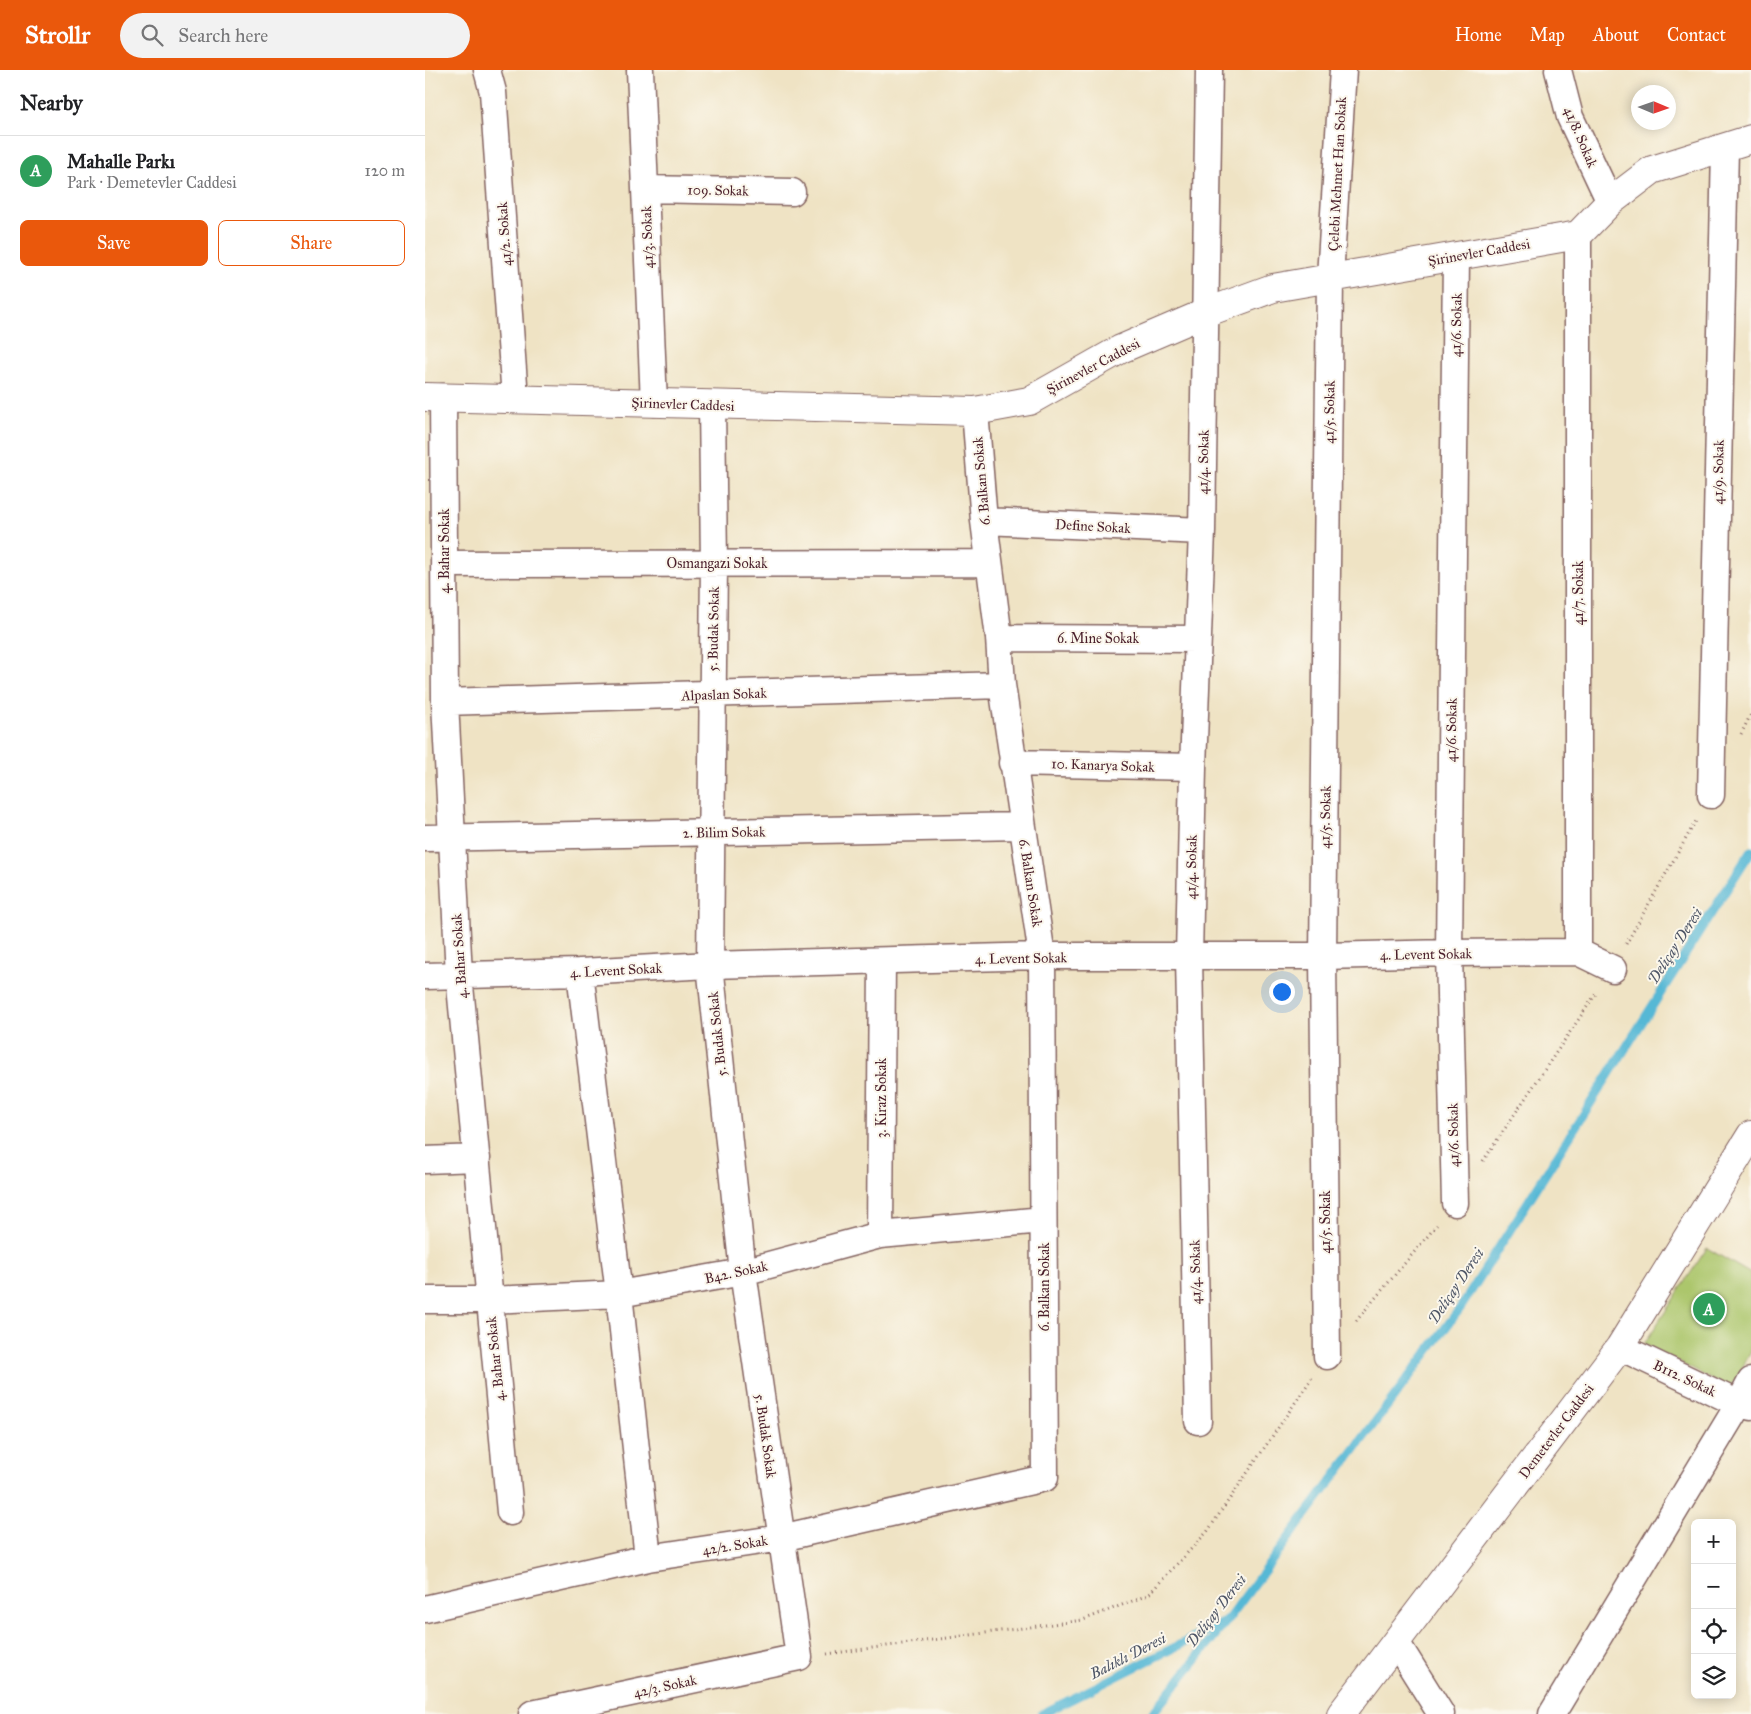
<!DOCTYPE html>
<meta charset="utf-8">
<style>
body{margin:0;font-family:"IM FELL Great Primer",serif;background:#f2f2f2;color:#202124}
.controls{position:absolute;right:15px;bottom:15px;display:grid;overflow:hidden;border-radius:8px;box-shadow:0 2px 12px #0003}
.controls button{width:45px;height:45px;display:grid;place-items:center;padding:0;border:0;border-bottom:1px solid #e0e0e0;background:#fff;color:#202124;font:25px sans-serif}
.compass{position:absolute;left:1206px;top:15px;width:45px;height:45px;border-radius:50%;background:#fff;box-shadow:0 2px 12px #0003;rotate:92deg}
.you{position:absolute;left:856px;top:921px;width:18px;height:18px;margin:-12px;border:4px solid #fff;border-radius:50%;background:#1a73e8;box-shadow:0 0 0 8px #1a73e833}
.badge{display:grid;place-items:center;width:32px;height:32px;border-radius:50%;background:#ea580c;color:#fff;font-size:16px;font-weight:700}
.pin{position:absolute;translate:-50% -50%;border:2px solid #fff;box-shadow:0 1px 5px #0006}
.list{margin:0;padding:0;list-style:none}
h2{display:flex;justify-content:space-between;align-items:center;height:65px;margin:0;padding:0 20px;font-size:21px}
h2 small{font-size:16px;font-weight:400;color:#757577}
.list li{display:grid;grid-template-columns:32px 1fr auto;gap:15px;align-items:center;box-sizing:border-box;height:70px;padding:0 20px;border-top:1px solid #e0e0e0}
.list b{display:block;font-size:19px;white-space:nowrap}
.list p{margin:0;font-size:16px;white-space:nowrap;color:#757577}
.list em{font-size:16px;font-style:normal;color:#757577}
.actions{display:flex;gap:10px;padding:15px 20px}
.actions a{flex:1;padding:11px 0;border:1px solid #ea580c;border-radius:8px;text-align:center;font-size:18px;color:#ea580c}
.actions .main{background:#ea580c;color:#fff}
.icon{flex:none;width:28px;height:28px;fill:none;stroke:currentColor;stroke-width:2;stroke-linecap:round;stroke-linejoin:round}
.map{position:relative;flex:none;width:1326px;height:1644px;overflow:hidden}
header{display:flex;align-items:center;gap:30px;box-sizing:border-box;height:70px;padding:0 25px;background:#ea580c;color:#fff}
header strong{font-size:24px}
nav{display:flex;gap:28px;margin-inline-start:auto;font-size:18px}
.search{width:350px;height:45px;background:#f2f2f2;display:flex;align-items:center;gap:12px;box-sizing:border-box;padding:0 18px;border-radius:28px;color:#757577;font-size:19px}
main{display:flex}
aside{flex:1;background:#fff}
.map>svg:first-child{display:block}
.green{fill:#acc66c;stroke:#7b724c}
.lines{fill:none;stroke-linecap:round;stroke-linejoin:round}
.stream{stroke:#56b8d5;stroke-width:9}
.street-casing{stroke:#846461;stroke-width:29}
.secondary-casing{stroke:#846461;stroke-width:30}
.path{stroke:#846461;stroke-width:3;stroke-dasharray:1 4;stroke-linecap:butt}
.street{stroke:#fff;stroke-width:26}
.secondary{stroke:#fff;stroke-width:28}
.labels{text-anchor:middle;stroke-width:4;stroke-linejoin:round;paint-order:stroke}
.street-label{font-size:14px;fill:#4a1f2b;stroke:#fbf7ec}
.water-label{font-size:15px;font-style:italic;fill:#4e5566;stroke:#fbf7ec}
</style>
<header>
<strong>Strollr</strong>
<div class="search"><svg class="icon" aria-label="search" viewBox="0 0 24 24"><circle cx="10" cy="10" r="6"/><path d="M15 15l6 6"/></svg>Search here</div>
<nav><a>Home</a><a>Map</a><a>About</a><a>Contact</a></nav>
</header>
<main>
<aside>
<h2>Nearby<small></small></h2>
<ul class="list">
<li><span class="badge" style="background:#2e9e5b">A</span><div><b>Mahalle Parkı</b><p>Park · Demetevler Caddesi</p></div><em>120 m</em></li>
</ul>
<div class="actions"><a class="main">Save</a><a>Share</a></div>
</aside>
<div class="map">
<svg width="1326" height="1644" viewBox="0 0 1326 1644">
<rect width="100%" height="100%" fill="#fbf7ec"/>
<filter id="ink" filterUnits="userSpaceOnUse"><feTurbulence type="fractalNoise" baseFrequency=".02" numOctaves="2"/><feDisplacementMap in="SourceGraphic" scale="10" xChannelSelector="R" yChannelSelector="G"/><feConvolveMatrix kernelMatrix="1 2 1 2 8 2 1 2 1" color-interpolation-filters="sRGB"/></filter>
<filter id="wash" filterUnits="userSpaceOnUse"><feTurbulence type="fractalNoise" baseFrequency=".0096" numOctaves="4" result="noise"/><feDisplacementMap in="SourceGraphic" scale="20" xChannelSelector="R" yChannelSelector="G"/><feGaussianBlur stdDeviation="1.12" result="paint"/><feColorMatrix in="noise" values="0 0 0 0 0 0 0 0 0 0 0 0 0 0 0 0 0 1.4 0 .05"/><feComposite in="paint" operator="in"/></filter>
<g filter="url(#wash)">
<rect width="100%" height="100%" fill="#efe3c4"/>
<path class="green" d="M1282,1178L1326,1204V1282L1305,1319L1219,1274Z"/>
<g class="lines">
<path class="stream" d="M617,1644L798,1553
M727,1644L801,1552L1036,1237L1326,781"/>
</g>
</g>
<g filter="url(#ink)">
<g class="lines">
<defs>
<path id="street" d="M62,0L68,22L90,328
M215,0L229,333
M1133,0L1145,47L1185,132
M220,119L367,122
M18,327L20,632L34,905L85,1442
M559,451L777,461
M20,494L564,493
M574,568L773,569
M20,632L577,615
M587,693L768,697
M1286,725L1300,78
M0,768L597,756
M1153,882V165
M155,902L194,1224L223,1488
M0,906L155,902L285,895L617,886H898L1024,883L1153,882L1188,899
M0,1090L52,1088
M1030,1133L1024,883L1031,186
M455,1165L457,891
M0,1230H64L194,1224L318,1202L455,1165L618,1150
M1195,1277L1314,1334L1326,1337
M902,1286L898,886L905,207L918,0
M773,1351L764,887L768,697L777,461L784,0
M0,1539L223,1488L356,1468L620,1408L617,886L577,615L574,568L559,451L550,341
M971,1572L1016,1644
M107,1644L374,1587L318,1202L285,895L289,493L287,335
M1127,1644L1314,1334L1326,1311"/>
<path id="secondary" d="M0,327L550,341L604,331L696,279L780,243L848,218L1153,165L1185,132L1227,100L1326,69
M916,1644L1195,1277L1326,1065"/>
</defs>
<use href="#street" class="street-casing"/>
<use href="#secondary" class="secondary-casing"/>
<path class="path" d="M1316,664L1326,644
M1201,874L1272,749
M1058,1091L1172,922
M931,1251L1012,1155
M402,1584L658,1550L723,1525L782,1462L887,1308"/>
<use href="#street" class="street"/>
<use href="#secondary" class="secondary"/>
</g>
</g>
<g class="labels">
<g class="street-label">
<text transform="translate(1156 67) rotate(67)" y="5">41/8. Sokak</text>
<text transform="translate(912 104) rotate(-87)" y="5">Çelebi Mehmet Han Sokak</text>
<text transform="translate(293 120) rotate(1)" y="5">109. Sokak</text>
<text transform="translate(79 164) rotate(-94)" y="5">41/2. Sokak</text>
<text transform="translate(222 167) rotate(-92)" y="5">41/3. Sokak</text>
<text transform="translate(1054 182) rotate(-10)" y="5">Şirinevler Caddesi</text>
<text transform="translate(1031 255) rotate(-89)" y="5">41/6. Sokak</text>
<text transform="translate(668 296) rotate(-28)" y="5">Şirinevler Caddesi</text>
<text transform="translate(258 334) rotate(2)" y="5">Şirinevler Caddesi</text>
<text transform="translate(904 342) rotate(-89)" y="5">41/5. Sokak</text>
<text transform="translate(778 392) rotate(-89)" y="5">41/4. Sokak</text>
<text transform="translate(1293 402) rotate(-89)" y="5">41/9. Sokak</text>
<text transform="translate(556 411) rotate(-95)" y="5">6. Balkan Sokak</text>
<text transform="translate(668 456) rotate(3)" y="5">Define Sokak</text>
<text transform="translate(19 481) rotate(-90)" y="5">4. Bahar Sokak</text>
<text x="292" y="498">Osmangazi Sokak</text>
<text transform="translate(1153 523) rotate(-90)" y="5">41/7. Sokak</text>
<text transform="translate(288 559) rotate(-89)" y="5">5. Budak Sokak</text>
<text x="673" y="573">6. Mine Sokak</text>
<text transform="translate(299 624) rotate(-2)" y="5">Alpaslan Sokak</text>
<text transform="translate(1026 660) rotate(-89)" y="5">41/6. Sokak</text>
<text transform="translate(678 695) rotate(2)" y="5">10. Kanarya Sokak</text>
<text transform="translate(900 747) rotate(-89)" y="5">41/5. Sokak</text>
<text transform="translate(299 762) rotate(-1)" y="5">2. Bilim Sokak</text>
<text transform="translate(766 797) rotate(-89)" y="5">41/4. Sokak</text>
<text transform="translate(606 813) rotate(81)" y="5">6. Balkan Sokak</text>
<text transform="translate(1001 884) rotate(-1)" y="5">4. Levent Sokak</text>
<text transform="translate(34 886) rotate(-94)" y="5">4. Bahar Sokak</text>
<text transform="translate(596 888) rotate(-1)" y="5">4. Levent Sokak</text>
<text transform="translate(191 900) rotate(-3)" y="5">4. Levent Sokak</text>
<text transform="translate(292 964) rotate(-96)" y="5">5. Budak Sokak</text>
<text transform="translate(456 1028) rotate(-90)" y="5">3. Kiraz Sokak</text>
<text transform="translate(1028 1065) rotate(-91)" y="5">41/6. Sokak</text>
<text transform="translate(900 1152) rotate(-90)" y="5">41/5. Sokak</text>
<text transform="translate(311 1202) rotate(-12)" y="5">B42. Sokak</text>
<text transform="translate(770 1202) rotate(-91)" y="5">41/4. Sokak</text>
<text transform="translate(619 1217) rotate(-90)" y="5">6. Balkan Sokak</text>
<text transform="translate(70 1289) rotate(-96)" y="5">4. Bahar Sokak</text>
<text transform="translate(1260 1308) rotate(25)" y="5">B112. Sokak</text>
<text transform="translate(1131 1361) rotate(-53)" y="5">Demetevler Caddesi</text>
<text transform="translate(341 1366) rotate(82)" y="5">5. Budak Sokak</text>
<text transform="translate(310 1475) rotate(-9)" y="5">42/2. Sokak</text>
<text transform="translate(240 1616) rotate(-12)" y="5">42/3. Sokak</text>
</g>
<g class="water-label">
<text transform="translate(1250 876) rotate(-57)" y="5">Deliçay Deresi</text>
<text transform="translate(1031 1216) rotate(-56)" y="5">Deliçay Deresi</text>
<text transform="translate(791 1541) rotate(-52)" y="5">Deliçay Deresi</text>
<text transform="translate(703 1586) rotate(-27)" y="5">Balıklı Deresi</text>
</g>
</g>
</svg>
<div class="controls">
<button>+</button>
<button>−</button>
<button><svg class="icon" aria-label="locate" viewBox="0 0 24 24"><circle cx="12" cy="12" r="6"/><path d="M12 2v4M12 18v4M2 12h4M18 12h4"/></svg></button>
<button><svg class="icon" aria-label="layers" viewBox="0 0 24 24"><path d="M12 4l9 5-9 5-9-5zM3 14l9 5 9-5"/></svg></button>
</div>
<svg class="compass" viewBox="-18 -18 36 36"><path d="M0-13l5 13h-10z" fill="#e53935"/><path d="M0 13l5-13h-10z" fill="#757577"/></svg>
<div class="you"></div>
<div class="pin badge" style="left:1284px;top:1239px;background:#2e9e5b">A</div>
</div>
</main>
